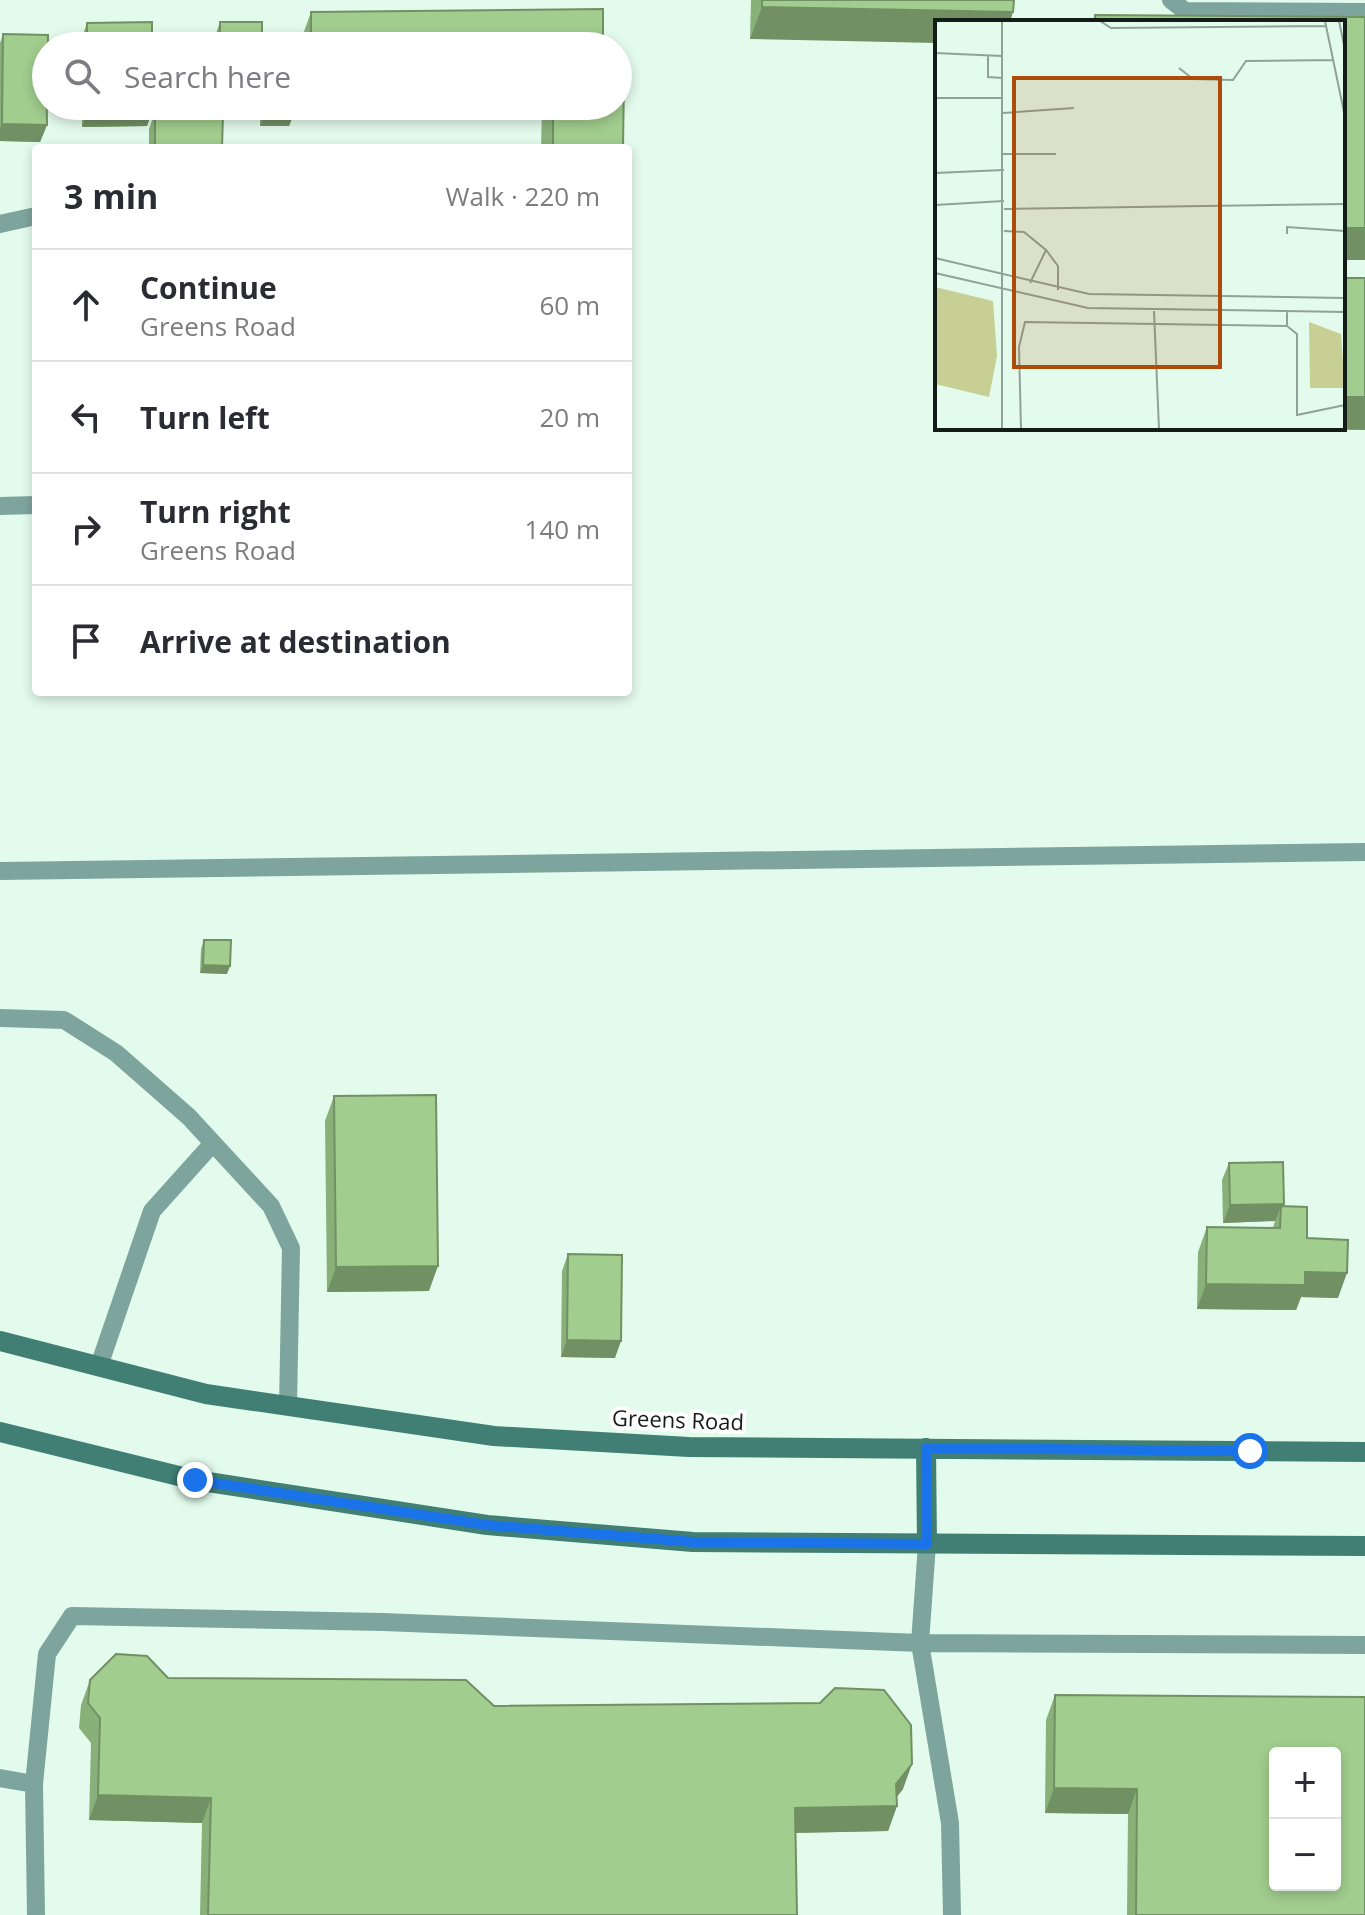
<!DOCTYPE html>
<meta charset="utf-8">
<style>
body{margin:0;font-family:"Open Sans",sans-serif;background:#f7f7f7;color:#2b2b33}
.controls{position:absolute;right:24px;bottom:24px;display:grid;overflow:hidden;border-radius:8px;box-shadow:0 4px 12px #0003}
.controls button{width:72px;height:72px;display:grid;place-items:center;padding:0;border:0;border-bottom:2px solid #e1e1e2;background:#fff;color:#2b2b33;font:40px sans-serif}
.stop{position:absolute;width:24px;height:24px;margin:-18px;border:6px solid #1a73e8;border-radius:50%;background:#fff}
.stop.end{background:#1a73e8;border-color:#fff;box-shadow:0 2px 8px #0008}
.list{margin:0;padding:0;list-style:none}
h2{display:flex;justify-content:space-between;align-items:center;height:104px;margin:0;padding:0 32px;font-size:34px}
h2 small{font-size:26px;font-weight:400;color:#7c7c81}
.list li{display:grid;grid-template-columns:52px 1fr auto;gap:24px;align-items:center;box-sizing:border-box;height:112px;padding:0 32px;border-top:2px solid #e1e1e2}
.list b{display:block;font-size:30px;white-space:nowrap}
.list p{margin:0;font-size:26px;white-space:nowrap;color:#7c7c81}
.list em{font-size:26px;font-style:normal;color:#7c7c81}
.icon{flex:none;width:44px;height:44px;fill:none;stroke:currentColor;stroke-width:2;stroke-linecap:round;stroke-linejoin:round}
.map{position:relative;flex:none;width:1365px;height:1915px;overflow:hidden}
.search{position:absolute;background:#fff;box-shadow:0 4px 12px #0003;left:32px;top:32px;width:600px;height:88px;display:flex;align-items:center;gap:20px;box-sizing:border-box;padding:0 28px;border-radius:44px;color:#7c7c81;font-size:30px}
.panel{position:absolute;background:#fff;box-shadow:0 4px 12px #0003;left:32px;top:144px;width:600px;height:552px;border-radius:8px}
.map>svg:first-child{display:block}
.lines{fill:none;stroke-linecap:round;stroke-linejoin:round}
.lane{stroke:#7ea59d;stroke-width:18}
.secondary{stroke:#417f74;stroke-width:20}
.wall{fill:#8ab07a}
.shaded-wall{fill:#719063}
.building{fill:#a1cd8e;stroke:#719063;stroke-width:2;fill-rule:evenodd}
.route{stroke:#1a73e8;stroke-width:10}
.labels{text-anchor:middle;stroke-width:8;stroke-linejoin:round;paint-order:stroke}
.street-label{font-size:22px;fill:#131c17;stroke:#fff}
.inset-road{fill:none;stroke:#90a297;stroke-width:2}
.view{fill:#ad4c0a;fill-opacity:0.15;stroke:#ad4c0a;stroke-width:4}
.inset-edge{fill:none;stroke:#131c17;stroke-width:4}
</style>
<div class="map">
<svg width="1365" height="1915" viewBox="0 0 1365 1915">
<rect width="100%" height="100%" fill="#e3fbec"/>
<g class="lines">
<path class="lane" d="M1171,0L1185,11L1365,12
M0,224L36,216
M0,506L36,505
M0,871L1365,852
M0,1018L64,1020L116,1053L189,1117L271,1206L291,1248L288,1406
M99,1366L152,1211L213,1143
M927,1544L920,1643L950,1823L952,1915
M0,1778L34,1784
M36,1915L34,1784L47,1654L72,1616L383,1622L920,1643L1365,1645"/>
<path class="secondary" d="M0,1341L206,1394L494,1436L689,1447L1365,1452
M0,1432L195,1480L487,1525L693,1542L1365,1546
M926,1448L927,1544"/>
</g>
<path class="wall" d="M751,0H1014L750,39Z
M311,12L603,46H302V37Z
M220,22L262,46H214V39Z
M87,23L152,46H81V40Z
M3,34L47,125L40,142L0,141V43Z
M82,106H153L147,126L82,127Z
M260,106H296L289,126H260Z
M543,106H618L623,148H541L542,109Z
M155,112L222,148H149V129Z
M204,940L227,974L200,973L201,949Z
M334,1096L429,1291L327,1292L325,1121Z
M1229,1163L1283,1207L1307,1238L1338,1298L1301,1297L1296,1310L1197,1309L1198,1252L1207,1227L1273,1228L1275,1221L1223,1223L1222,1180Z
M568,1254L615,1358L561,1357L562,1271Z
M168,1678L494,1706L903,1789L897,1797V1806L888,1831L796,1833L797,1915H200L202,1823L89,1820L91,1743L79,1728L81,1705L90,1680Z
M1055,1695L1365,1915H1127L1128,1814L1045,1813L1046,1720Z"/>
<path class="shaded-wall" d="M762,7L1013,12L1010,22H937V43L750,39Z
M88,109H153L147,126L82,127Z
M266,109H296L289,126H260Z
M2,124L47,125L40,142L0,141V128Z
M1343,228H1365V260H1343Z
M1343,397H1365V430L1212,428H1343Z
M203,965L230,966L227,974L200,973Z
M1284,1204L1281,1213V1206L1275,1221L1223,1223L1230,1205Z
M438,1266L429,1291L327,1292L336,1267Z
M1305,1272L1347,1273L1338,1298L1301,1297L1296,1310L1197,1309L1206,1284Z
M567,1340L621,1341L615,1358L561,1357Z
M912,1764L903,1789L889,1806H897L888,1831L786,1833L795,1808L896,1784Z
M1054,1788L1137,1789L1128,1814L1045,1813Z
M98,1795L211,1798L202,1823L89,1820Z"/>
<path class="building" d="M762,0H1014L1013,12L762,7Z
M603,9V46H311V12Z
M1095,15L1365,17V228H1343V22H1095Z
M152,22V46H87V23Z
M220,22H262V46H220Z
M3,34L48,35V46H46L47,125L2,124Z
M267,40H297V46H267Z
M618,77H624L623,148H553V106H618Z
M88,106H153V109H88Z
M266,106H296V109H266Z
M155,112L223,114L222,148H155Z
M1343,278H1365V397H1343Z
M204,940H231L230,966L203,965Z
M436,1095L438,1266L336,1267L334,1096Z
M1283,1162L1284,1204L1230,1205L1229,1163Z
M1281,1206L1307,1207V1238L1348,1240L1347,1273L1305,1272V1285L1206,1284L1207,1227L1280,1228Z
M568,1254L622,1255L621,1341L567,1340Z
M116,1654L147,1656L168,1678L466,1680L494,1706L820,1703L835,1688L884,1690L911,1725L912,1764L896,1784L897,1806L795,1808L797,1915H208L211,1798L98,1795L100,1718L88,1703L90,1680Z
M1055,1695L1365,1697V1915H1136L1137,1789L1054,1788ZM1275,1753H1335V1885H1275Z"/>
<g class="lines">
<path class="route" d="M195,1480L487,1525L693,1542L927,1544L926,1448L1250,1451"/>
</g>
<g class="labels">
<g class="street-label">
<text transform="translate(678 1420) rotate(2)" y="8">Greens Road</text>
</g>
</g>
<g transform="translate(935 20)">
<rect width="410" height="410" fill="#e3fbec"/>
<path d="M0,267L58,281L62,336L54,377L0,364ZM374,302L406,314L410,368H375Z" fill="#c8cf95"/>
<path class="inset-road" d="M67,1V409M165,1L176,8L391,6M390,1L410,97M404,1L410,30M0,33L67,36M53,36V57L68,58M244,48L258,59L298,60L311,41L398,40M0,78H68M68,93L139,88M68,134H121M0,153L69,150M0,185L69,181M69,189L410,184M69,211L89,212L111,230L123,246V270M352,214V207L410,211M0,238L154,274L410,278M0,253L153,288L410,292M95,263L111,230M219,291L224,409M352,306L362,314V395L410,385M86,409L84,327L90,302L352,306V291"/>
<path class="view" d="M79,58H285V347H79Z"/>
<rect width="410" height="410" class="inset-edge"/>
</g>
</svg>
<div class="controls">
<button>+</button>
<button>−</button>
</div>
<div class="stop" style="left:1250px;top:1451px"></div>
<div class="stop end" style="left:195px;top:1480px"></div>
<div class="search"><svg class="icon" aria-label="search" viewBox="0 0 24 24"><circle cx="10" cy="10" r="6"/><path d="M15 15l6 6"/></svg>Search here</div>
<section class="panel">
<h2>3 min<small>Walk · 220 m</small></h2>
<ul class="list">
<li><svg class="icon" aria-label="ahead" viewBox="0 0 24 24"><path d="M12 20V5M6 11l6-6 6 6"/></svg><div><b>Continue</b><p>Greens Road</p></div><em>60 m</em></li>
<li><svg class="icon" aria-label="left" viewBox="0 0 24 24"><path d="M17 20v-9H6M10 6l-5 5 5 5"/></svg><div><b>Turn left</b></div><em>20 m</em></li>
<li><svg class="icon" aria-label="right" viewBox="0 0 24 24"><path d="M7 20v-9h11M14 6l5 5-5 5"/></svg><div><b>Turn right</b><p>Greens Road</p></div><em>140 m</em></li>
<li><svg class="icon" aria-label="arrive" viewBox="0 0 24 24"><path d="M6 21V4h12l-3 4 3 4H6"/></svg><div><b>Arrive at destination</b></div></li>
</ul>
</section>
</div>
